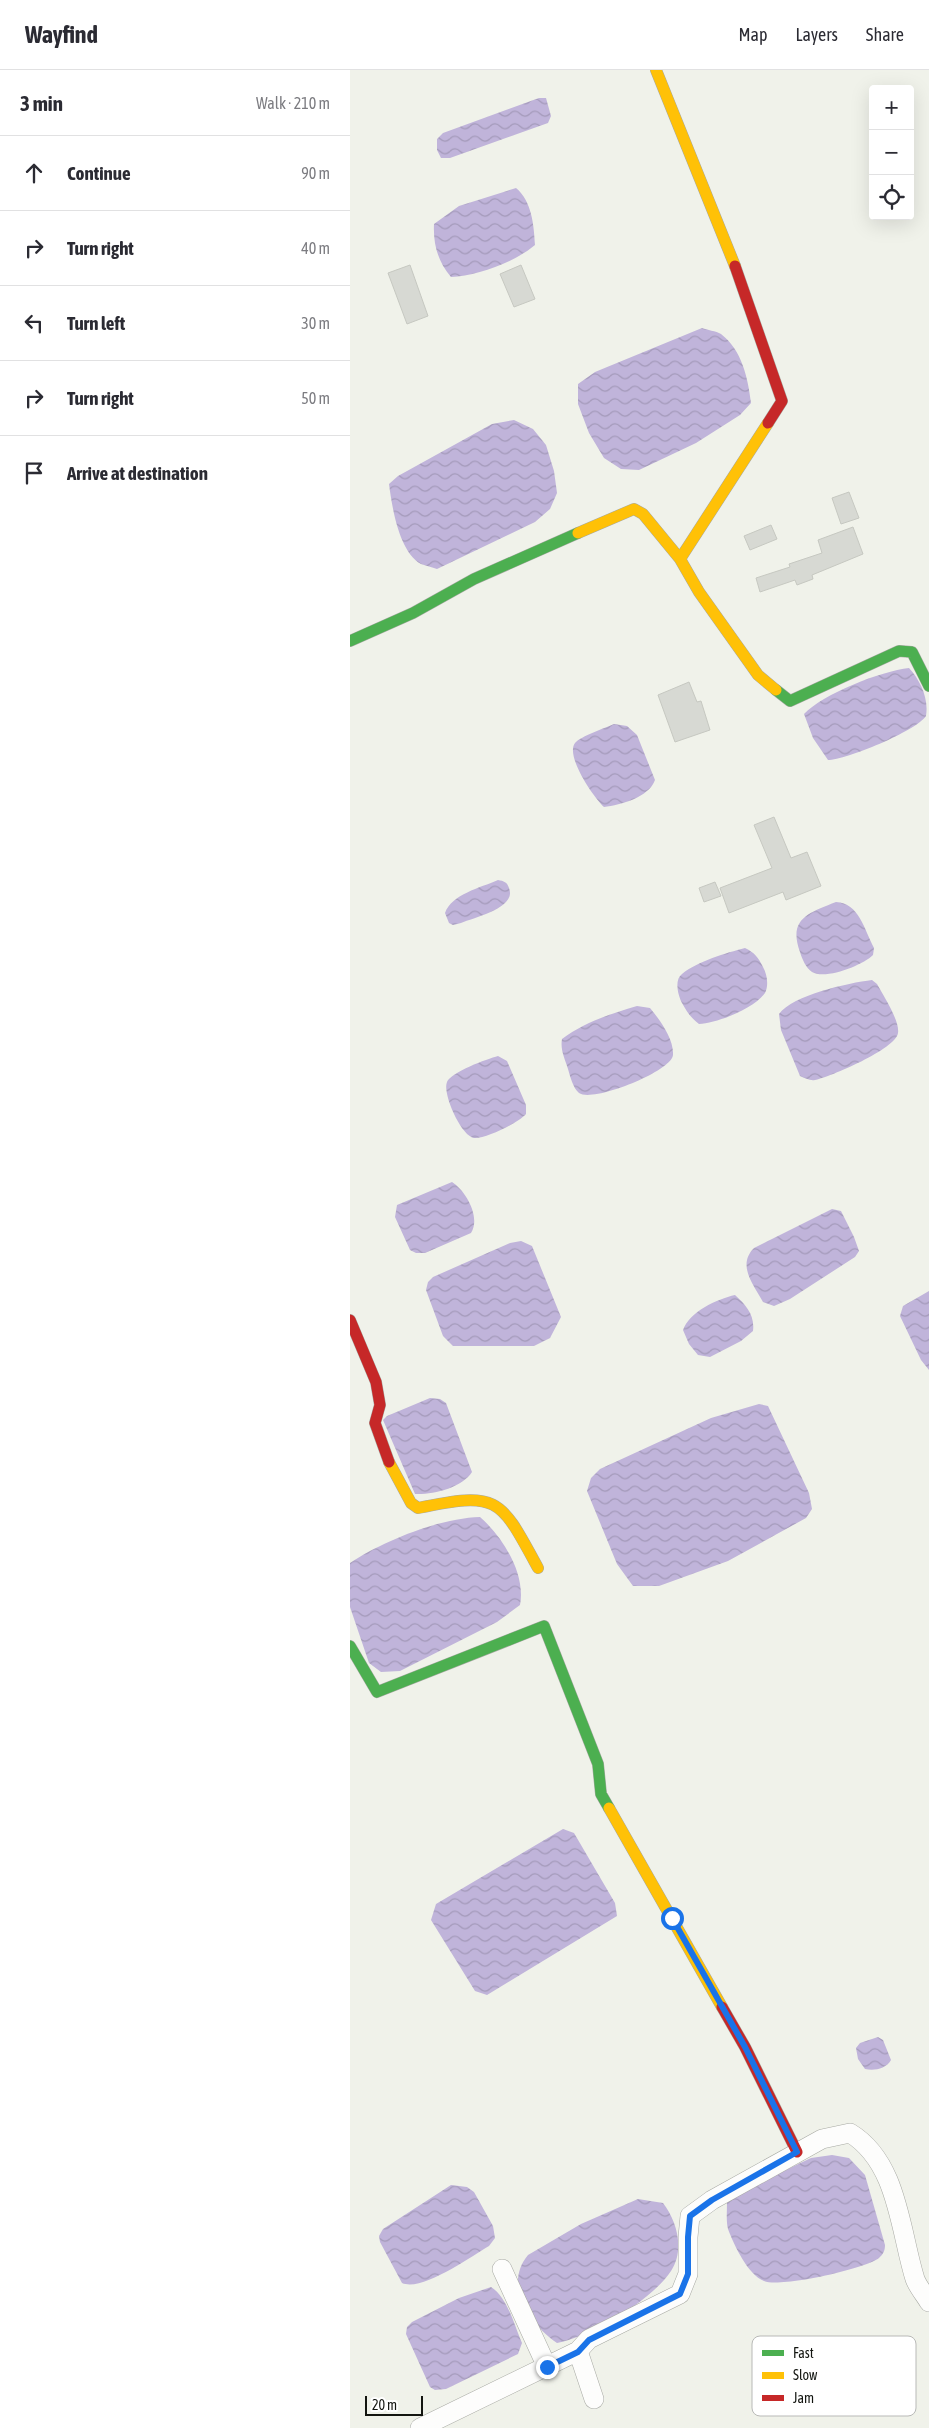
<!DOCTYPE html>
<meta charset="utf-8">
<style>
body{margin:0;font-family:"Asap Condensed",sans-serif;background:#f7f7f7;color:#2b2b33}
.controls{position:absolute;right:15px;top:15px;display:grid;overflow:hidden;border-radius:5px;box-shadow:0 5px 20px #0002}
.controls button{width:45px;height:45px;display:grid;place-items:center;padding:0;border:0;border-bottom:1px solid #e1e1e2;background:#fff;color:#2b2b33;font:25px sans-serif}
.scale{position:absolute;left:15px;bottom:12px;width:58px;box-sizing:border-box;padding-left:5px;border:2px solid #131510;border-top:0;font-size:14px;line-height:18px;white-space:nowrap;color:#131510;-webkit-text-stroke:4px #fff;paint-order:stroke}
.stop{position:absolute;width:15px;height:15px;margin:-11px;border:4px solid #1a73e8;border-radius:50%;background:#fff}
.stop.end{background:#1a73e8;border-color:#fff;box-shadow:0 1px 5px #0008}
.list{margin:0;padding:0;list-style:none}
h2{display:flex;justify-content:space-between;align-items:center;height:65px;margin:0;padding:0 20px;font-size:21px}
h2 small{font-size:16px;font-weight:400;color:#7c7c81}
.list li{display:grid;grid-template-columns:32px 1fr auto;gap:15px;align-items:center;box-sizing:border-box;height:75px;padding:0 20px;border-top:1px solid #e1e1e2}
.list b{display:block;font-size:19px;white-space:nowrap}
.list em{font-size:16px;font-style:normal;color:#7c7c81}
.icon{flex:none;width:28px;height:28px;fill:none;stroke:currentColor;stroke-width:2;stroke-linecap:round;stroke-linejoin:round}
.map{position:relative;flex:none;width:579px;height:2358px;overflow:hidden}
header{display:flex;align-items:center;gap:30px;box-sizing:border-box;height:70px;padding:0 25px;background:#fff;border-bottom:1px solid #e1e1e2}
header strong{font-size:24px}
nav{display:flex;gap:28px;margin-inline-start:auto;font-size:18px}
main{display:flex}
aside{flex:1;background:#fff}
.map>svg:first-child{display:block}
.water{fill:url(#water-waves)}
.building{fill:#d7d9d3;stroke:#c6c8c1}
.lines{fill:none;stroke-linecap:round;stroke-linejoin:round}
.street-casing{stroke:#a7a9a3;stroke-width:20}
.fast-casing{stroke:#a7a9a3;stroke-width:12}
.slow-casing{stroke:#a7a9a3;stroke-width:12}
.jam-casing{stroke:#a7a9a3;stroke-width:12}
.street{stroke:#fdfdfc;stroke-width:19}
.fast{stroke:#4caf50;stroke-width:11}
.slow{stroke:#ffc107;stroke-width:11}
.jam{stroke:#c62828;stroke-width:11}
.route{stroke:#1a73e8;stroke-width:6}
.key{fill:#fff;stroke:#b8b9b7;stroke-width:1}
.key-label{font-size:14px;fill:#131510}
</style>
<header>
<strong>Wayfind</strong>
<nav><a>Map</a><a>Layers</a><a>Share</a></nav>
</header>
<main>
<aside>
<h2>3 min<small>Walk · 210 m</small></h2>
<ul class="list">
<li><svg class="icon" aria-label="ahead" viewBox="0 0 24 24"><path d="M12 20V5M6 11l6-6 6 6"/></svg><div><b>Continue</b></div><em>90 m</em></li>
<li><svg class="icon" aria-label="right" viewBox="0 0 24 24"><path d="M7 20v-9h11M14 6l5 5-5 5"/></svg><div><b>Turn right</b></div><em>40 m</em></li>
<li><svg class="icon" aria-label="left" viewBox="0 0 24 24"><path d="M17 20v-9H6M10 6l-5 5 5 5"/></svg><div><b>Turn left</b></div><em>30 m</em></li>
<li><svg class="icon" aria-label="right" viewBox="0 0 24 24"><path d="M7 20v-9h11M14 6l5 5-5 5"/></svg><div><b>Turn right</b></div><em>50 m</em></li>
<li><svg class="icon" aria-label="arrive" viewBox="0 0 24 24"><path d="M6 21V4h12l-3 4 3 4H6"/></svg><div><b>Arrive at destination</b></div></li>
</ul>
</aside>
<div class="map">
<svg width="579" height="2358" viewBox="0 0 579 2358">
<defs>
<pattern id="water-waves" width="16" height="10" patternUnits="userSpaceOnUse" patternTransform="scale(1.25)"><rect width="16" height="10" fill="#c0b4da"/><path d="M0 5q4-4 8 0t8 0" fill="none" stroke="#a49aba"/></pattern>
</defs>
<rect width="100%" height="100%" fill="#f0f2ea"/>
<path class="water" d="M189,28H196L201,46L198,53L100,88H91L87,80V69L93,63Z
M166,118C182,131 184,156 185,175C165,192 127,206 101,207C88,192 83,174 84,154L109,136Z
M352,258C357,260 366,261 371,264C392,280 398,308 401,333L390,345L346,373L289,400L271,399L254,388L239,363L228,334V314L245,302Z
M164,350L183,359L196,375L204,401L207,423L200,439L185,452L87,499C82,497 76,496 71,494C49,482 42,437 39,414L48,406L142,354Z
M559,598C570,610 579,628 576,646C566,661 496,690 478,690L463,668L454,644C473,624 531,601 559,598Z
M264,654L277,656L287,665L305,710C299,727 271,735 254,737C244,728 215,686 225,673C231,666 255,658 264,654Z
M148,810C154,811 157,812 159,818C167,838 125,847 111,853L103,855L99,853L95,843C102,824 130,818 148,810Z
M486,832C509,833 514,859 524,878L523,885C513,895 476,910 462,902C456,898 452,889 450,882C438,849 458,843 486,832Z
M395,878C405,883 408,887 413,897C417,904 419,915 415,923C404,939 367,953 349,954C341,948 337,942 332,933C328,925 324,910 332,904C348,891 376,883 395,878Z
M522,910L527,914C533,925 550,951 548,963C546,979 480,1007 465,1010C460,1011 455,1008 450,1006L431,960L429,944C443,925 498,913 522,910Z
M287,936L300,938C310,950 324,969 323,985C322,1001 243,1033 229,1023C223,1018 220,1006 218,999C215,989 210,980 212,969C235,952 260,944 287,936Z
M148,986L157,991L176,1035V1044C168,1053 136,1069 124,1068C111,1066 92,1023 97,1012C101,1002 137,989 148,986Z
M102,1112C116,1121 131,1147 121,1163L75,1183H66L60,1180L45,1147L47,1135Z
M482,1139L491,1141L504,1167L509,1181L505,1187L440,1229L424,1236L413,1232C403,1214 387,1195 404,1178Z
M171,1171L182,1176L211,1247L200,1268L184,1276H103L93,1266L76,1220L78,1212L83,1207L160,1173Z
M579,1221V1300L571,1290L550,1246L553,1236Z
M385,1225C396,1235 405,1245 403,1261L391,1271L360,1287L348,1285L339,1274L333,1260C339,1242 367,1229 385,1225Z
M80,1328L90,1329L96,1333L122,1402C112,1418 82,1425 65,1424L33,1350L37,1346Z
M409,1334L418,1336L459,1423L462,1439L456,1448L378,1491L309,1516H283L267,1494L237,1421L241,1408L250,1399L361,1348Z
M130,1447C153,1467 176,1504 170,1535L147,1552L50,1601L31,1602L19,1593L0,1537V1493C33,1471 90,1448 130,1447Z
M213,1759L224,1763L265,1833L267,1846L137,1925L125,1921L81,1850L86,1834Z
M528,1967L533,1970L541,1990C536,1999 524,2001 515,1999L508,1989L506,1978L510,1973Z
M482,2085L499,2088L515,2105L535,2175C535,2181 533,2184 529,2188C515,2199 430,2218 414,2211C398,2205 384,2175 378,2159C376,2151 377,2141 377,2132L383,2125L461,2088Z
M101,2115L117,2117L124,2122L143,2156L145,2168L139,2176C120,2187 72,2222 52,2213L30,2172L29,2166L33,2159Z
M288,2129L313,2133C327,2151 335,2180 321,2201C301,2231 242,2266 207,2273C179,2254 153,2215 178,2185L231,2154Z
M141,2217C158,2228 164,2255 172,2273L168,2284L96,2319L85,2320L80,2317L56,2264L57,2257L62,2252L109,2228Z"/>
<path class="building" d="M60,195L78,246L57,254L38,203Z
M171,195L185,229L164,237L150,204Z
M499,422L509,448L491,454L482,428Z
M421,455L427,469L400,480L394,466Z
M503,457L513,484L462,505L463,509L447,515L445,510L410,522L406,508L440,497L439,494L472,483L468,470Z
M339,612L347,632L351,631L360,660L325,672L308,625Z
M424,747L441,788L457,782L471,816L436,830L433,822L379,843L370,818L422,798L404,755Z
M365,812L371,826L354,832L349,818Z"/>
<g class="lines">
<defs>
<path id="street" d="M152,2199L197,2297
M244,2329L228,2281L239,2269L330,2224L338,2204V2167L340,2146L362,2130L472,2069L500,2063C548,2092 550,2161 565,2209C568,2217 575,2225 579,2232
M70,2358L228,2281"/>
<path id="fast" d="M0,571L63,543L124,509L228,463
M426,620L440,631L549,581L562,582L579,616
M0,1576L27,1622L194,1556L248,1694L251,1724L259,1738"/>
<path id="slow" d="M306,0L385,196
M228,463L284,439L293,444L330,489L349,522L408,605L426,620
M330,489L418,353
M39,1392L61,1433L68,1438C149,1421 150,1428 188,1498
M259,1738L372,1937"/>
<path id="jam" d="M385,196L432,331L418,353
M0,1250L26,1312L30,1335L25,1353L39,1392
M372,1937L395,1977L447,2082"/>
</defs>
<use href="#street" class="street-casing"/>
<use href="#fast" class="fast-casing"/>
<use href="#slow" class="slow-casing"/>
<use href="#jam" class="jam-casing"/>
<use href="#street" class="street"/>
<use href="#fast" class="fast"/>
<use href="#slow" class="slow"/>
<use href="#jam" class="jam"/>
</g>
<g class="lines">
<path class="route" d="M197,2297L228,2282L239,2270L330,2224L338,2204V2167L340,2146L362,2130L447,2082L395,1977L322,1848"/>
</g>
<rect x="402" y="2266" width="164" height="80" rx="8" class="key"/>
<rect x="412" y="2280" width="22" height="6" fill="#4caf50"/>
<rect x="412" y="2302" width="22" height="7" fill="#ffc107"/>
<rect x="412" y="2325" width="22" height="6" fill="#c62828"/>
<g class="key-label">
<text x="443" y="2288">Fast</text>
<text x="443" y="2310">Slow</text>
<text x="443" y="2333">Jam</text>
</g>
</svg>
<div class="controls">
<button>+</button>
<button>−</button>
<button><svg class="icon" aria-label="locate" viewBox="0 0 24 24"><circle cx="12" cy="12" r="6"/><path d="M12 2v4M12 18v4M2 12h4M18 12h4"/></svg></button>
</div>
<div class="scale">20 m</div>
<div class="stop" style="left:322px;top:1848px"></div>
<div class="stop end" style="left:197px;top:2297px"></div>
</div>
</main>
